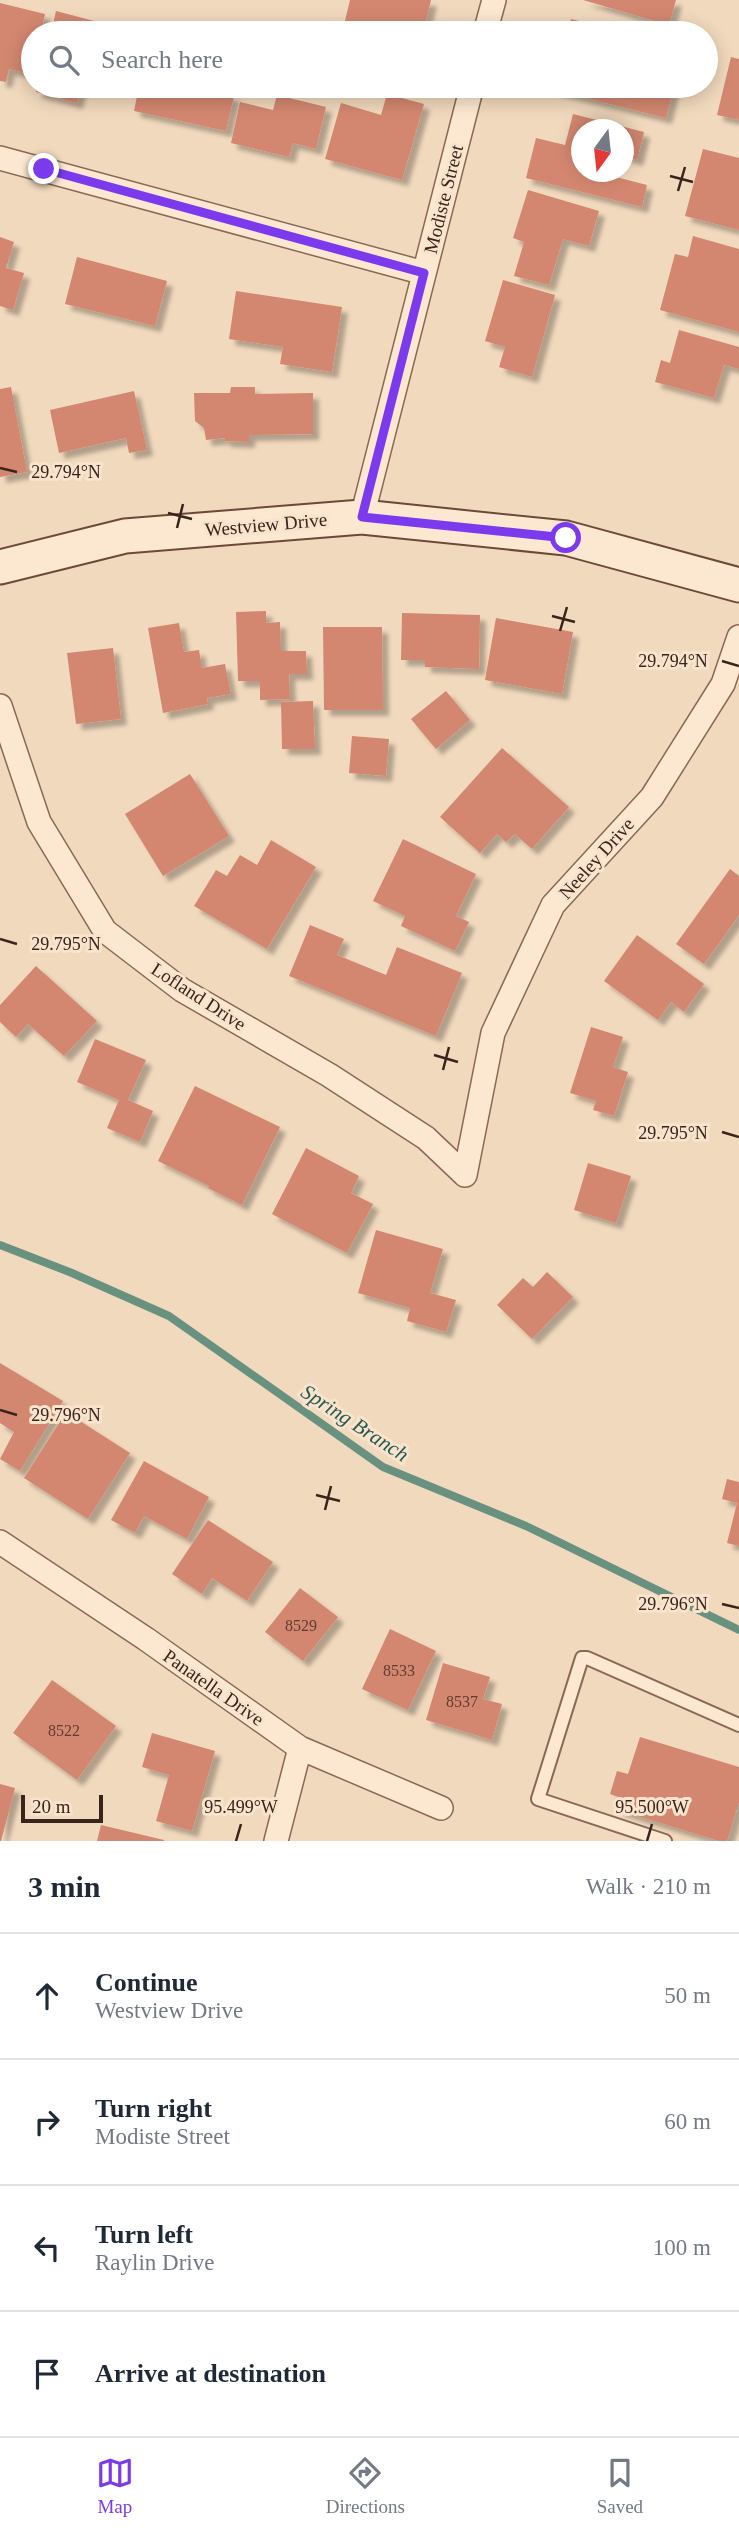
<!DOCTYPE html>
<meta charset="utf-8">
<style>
body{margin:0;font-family:Georgia,serif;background:#f6f6f7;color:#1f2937}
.compass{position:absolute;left:571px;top:119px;width:63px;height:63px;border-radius:50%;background:#fff;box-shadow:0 4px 18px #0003;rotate:195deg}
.scale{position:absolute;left:21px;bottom:18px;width:82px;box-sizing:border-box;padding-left:7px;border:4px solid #39241b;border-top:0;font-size:19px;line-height:24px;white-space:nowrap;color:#39241b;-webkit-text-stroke:5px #f8e4cd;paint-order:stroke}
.stop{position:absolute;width:21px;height:21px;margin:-16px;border:5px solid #7c3aed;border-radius:50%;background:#fff}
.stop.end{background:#7c3aed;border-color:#fff;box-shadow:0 2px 7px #0008}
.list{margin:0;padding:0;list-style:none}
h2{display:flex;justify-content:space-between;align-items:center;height:91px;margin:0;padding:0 28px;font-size:30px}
h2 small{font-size:23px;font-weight:400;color:#747a83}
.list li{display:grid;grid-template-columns:46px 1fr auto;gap:21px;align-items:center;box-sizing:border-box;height:126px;padding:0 28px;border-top:2px solid #e0e1e3}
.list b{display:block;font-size:26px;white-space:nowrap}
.list p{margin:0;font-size:23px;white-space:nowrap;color:#747a83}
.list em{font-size:23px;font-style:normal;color:#747a83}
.icon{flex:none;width:38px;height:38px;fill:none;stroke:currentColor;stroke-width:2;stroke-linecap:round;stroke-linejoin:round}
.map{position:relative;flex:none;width:739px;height:1841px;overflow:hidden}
.search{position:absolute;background:#fff;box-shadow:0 4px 18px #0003;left:21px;right:21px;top:21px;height:77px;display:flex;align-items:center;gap:18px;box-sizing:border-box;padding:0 24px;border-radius:38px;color:#747a83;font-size:26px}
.sheet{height:595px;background:#fff}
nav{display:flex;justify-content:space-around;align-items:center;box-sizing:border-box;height:98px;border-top:2px solid #e0e1e3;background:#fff;font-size:19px;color:#747a83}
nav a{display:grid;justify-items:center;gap:4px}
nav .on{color:#7c3aed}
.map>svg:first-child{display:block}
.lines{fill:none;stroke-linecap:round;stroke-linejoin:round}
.stream{stroke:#68917f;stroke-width:8}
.building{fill:#d3876f;filter:url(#shadow)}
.lane-casing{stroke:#8b6855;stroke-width:16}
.street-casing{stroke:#8b6855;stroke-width:26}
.secondary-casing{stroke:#6c4938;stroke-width:37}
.lane{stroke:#fce7d1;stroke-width:12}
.street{stroke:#fce7d1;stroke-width:23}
.secondary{stroke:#fce7d1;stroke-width:33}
.route{stroke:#7c3aed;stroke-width:9}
.ticks{fill:none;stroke:#39241b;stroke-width:2.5}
.labels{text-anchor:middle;stroke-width:6;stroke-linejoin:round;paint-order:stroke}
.number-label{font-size:16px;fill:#603d30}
.street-label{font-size:19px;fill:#39241b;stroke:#f8e4cd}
.water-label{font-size:21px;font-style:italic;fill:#285a4e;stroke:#f8e4cd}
.ticks-label{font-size:18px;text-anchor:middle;fill:#39241b;stroke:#f8e4cd;stroke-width:6;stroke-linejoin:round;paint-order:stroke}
</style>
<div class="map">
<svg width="739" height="1841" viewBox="0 0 739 1841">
<defs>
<filter id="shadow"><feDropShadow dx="6" dy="6" stdDeviation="2" flood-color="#0004"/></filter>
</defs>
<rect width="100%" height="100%" fill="#f1d9bd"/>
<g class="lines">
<path class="stream" d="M0,1245L72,1273L169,1316L383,1467L526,1526L739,1630"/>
</g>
<path class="building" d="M350,0H431L423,33H342Z
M583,0H676L669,25Z
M0,3L45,14L41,33H33V64L31,74L9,69L6,82L0,81Z
M56,11L98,22L95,33H51Z
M571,19L608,28L607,33H568Z
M731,57L739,59V120L717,115Z
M37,86H81L77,103L36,92Z
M139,86H215L213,91L234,96L226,131L134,111Z
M555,86H674L666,118L554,90Z
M387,94L424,104L402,180L325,159L341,103L381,115Z
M277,95L326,107L316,149L293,143L289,157L231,143L240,102L273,110Z
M573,114L644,132L637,160L624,156V130H582V172H613L612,176L647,185L642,207L526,178L536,138L565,145Z
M703,149L739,158V230L685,216Z
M528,190L599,211L589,246L563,239L549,285L514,276L524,242L513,238Z
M693,236L739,249V332L660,310L675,254L688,257Z
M0,237L14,242L6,268L24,273L13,310L0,306Z
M77,257L167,281L155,326L65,304Z
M503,280L555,295L532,377L499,367L505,347L485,341Z
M236,291L342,307L332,372L280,364L283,347L229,339Z
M679,330L739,347V369L724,365L714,398L655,382L661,360L670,363Z
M11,387L27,472L0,477V389Z
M231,387H255V394L313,393V434L249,435V442L224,441L225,438L206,440L204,428L195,421L194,393H230Z
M134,391L147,450L129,453L126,438L59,453L50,410Z
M266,611V623L280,622L281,651H306L307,674H289L290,699L260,700V681H238L236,612Z
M402,613L480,615L479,669L425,667V660H401Z
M496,618L573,632L562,694L485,680Z
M179,623L184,652L199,650L202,668L225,664L231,694L207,698L208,704L163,713L148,628Z
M323,627H382L383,710H324Z
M113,648L121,719L76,724L67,653Z
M446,691L470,720L436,749L411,719Z
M313,701L315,749H282L281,702Z
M352,736L389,739L386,776L349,773Z
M502,748L569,807L532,849L515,834L506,842L497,834L480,853L440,817Z
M190,774L229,836L163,876L125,814Z
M403,839L476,874L456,916L469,922L455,951L401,926L405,916L373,901Z
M271,840L316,867L267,949L194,906L216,870L227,876L240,855L257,865Z
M730,869L739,876V915L704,964L676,944Z
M310,925L344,939L337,955L386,975L397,947L462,973L436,1036L289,976Z
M637,935L704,984L684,1012L671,1002L658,1020L604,981Z
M36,966L97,1021L64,1056L28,1024L16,1037L0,1022V1005Z
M591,1027L623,1037L613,1067L628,1072L614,1116L593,1110L596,1101L570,1093Z
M95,1039L146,1060L128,1100L153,1111L140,1142L107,1128L119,1100L77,1082Z
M195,1086L280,1127L242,1205L208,1188L209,1186L158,1161Z
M306,1148L359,1176L351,1193L373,1204L347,1253L272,1214Z
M588,1163L631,1176L616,1223L574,1210Z
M376,1230L443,1249L430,1293L456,1300L446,1332L407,1321L410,1308L358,1293Z
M547,1272L573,1297L532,1339L497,1305L523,1278L533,1287Z
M0,1363L63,1401L20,1471L0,1459L14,1432L0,1423Z
M66,1412L130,1453L88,1519L24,1478Z
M144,1461L209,1497L187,1539L144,1516L135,1533L111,1520Z
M727,1479L739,1482V1546L727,1543L737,1503L722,1499Z
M208,1520L273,1562L247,1601L212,1578L202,1594L172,1574Z
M300,1588L338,1617L303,1661L265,1632Z
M390,1629L436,1651L408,1710L362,1689Z
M443,1663L490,1677L483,1699L502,1704L492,1740L426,1720Z
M52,1680L116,1726L77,1780L13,1733Z
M152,1733L215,1751L192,1831L156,1821L169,1775L142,1767Z
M640,1737L739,1767V1802L727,1841H719L618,1810L621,1798L610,1794L617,1771L628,1774Z
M0,1784L15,1788L1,1841H0Z
M101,1825L164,1840V1841H97Z"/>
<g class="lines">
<defs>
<path id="lane" d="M665,1841L538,1799L582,1658H587L739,1725"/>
<path id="street" d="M485,33L494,0
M0,158L424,273
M362,517L472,86
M0,706L39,822L105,931L182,990L329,1075L426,1138L465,1175
M465,1175L493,1033L553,905L652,797L723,684L739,637
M0,1542L146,1639L300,1748L441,1808
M276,1841L300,1748"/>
<path id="secondary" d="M0,567L125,536L362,517L566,538L739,585"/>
</defs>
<use href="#lane" class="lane-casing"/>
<use href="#street" class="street-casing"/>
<use href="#secondary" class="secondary-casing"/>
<use href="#lane" class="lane"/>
<use href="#street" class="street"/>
<use href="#secondary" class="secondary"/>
</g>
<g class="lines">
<path class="route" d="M44,169L424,273L362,517L566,538"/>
</g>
<path class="ticks" d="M670,176L693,182M678,191L685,167M0,468L17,472M168,513L192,519M177,528L183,504M552,616L575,622M560,631L567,607M722,661L739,666M0,939L17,944M434,1055L458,1062M443,1070L449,1047M722,1132L739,1137M0,1410L17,1415M316,1495L340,1501M325,1510L331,1486M722,1604L739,1608M236,1841L241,1824M647,1841L652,1824"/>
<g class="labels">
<g class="number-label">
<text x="301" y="1631">8529</text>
<text x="399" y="1676">8533</text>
<text x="462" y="1707">8537</text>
<text x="64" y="1736">8522</text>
</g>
<g class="street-label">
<text transform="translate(443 199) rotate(-76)" y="7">Modiste Street</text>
<text transform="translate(266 524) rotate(-5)" y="7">Westview Drive</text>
<text transform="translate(596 858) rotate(-48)" y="7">Neeley Drive</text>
<text transform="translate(199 996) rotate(33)" y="7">Lofland Drive</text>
<text transform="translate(214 1687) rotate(35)" y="7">Panatella Drive</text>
</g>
<g class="water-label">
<text transform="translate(355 1423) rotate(33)" y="7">Spring Branch</text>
</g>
</g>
<g class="ticks-label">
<text x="66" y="478">29.794°N</text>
<text x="673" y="667">29.794°N</text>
<text x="66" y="950">29.795°N</text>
<text x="673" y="1139">29.795°N</text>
<text x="66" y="1421">29.796°N</text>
<text x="673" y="1610">29.796°N</text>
<text x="241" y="1813">95.499°W</text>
<text x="652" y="1813">95.500°W</text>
</g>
</svg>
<svg class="compass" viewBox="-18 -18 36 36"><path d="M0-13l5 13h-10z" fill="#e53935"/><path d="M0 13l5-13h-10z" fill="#747a83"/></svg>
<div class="scale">20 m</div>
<div class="stop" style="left:566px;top:538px"></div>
<div class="stop end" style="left:44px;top:169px"></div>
<div class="search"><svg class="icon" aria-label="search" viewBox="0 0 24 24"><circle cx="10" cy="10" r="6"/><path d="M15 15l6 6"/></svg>Search here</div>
</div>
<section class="sheet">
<h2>3 min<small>Walk · 210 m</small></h2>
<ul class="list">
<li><svg class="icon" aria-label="ahead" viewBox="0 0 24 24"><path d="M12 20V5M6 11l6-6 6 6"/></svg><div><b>Continue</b><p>Westview Drive</p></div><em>50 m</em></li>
<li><svg class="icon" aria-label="right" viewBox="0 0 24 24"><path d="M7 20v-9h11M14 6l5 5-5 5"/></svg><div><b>Turn right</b><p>Modiste Street</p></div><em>60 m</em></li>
<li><svg class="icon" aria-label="left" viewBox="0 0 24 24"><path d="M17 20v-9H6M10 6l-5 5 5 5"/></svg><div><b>Turn left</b><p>Raylin Drive</p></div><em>100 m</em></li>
<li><svg class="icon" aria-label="arrive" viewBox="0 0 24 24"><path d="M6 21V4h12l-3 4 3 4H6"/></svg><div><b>Arrive at destination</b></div></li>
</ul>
</section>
<nav>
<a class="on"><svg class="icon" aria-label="map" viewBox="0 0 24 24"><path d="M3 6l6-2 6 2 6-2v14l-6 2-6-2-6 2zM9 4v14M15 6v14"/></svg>Map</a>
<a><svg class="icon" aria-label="directions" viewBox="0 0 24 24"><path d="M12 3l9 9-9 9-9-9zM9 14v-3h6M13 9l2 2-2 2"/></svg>Directions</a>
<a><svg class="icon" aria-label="saved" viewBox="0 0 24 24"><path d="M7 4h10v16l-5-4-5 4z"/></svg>Saved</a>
</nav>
